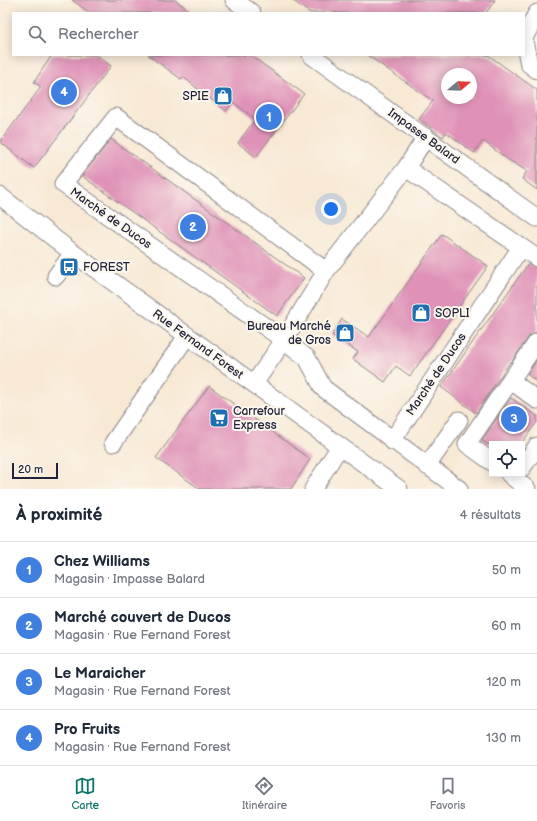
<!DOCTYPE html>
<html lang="fr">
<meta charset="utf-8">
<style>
body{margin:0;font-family:"Balsamiq Sans",sans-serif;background:#f2f2f3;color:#1f2937}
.controls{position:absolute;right:12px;bottom:12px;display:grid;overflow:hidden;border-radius:0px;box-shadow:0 2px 10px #0003}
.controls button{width:36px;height:36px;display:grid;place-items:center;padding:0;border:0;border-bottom:1px solid #e0e1e3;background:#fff;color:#1f2937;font:20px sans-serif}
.compass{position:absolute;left:441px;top:68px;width:36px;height:36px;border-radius:50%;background:#fff;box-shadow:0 2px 10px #0003;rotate:71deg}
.scale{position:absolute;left:12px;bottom:10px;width:46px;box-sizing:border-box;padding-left:4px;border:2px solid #22223b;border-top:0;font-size:11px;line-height:14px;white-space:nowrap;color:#22223b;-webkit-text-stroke:3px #fbf7ec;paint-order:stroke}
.you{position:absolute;left:331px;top:209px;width:14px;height:14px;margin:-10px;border:3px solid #fff;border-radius:50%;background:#1a73e8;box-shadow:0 0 0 6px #1a73e833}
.badge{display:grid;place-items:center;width:26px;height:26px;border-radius:50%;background:#0f766e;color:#fff;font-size:13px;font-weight:700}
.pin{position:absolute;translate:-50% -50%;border:2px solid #fff;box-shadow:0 1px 4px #0006}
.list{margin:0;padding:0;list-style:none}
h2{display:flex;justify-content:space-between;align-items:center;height:52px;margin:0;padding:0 16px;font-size:17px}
h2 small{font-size:13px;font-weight:400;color:#747a83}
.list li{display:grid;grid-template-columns:26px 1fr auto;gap:12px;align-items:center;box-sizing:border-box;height:56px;padding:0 16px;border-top:1px solid #e0e1e3}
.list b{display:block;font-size:15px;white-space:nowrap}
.list p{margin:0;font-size:13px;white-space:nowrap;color:#747a83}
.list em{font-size:13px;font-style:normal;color:#747a83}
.icon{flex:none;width:22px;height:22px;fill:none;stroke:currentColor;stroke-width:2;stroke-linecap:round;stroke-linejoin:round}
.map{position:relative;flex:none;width:537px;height:489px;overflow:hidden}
.search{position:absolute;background:#fff;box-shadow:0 2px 10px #0003;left:12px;right:12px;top:12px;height:44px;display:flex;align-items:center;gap:10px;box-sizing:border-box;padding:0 14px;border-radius:0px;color:#747a83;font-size:15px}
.sheet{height:276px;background:#fff}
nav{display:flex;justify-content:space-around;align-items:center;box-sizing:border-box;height:56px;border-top:1px solid #e0e1e3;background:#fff;font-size:11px;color:#747a83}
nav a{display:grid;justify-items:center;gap:2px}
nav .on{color:#0f766e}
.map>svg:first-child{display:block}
.building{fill:#df91b7;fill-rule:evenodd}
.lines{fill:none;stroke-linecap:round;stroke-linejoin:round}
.minor-casing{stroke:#8d8688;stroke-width:19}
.minor{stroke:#fff;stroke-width:17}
.labels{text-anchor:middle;stroke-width:4;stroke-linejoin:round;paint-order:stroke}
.poi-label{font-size:12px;fill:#22223b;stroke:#fbf7ec;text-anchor:start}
.street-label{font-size:12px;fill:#22223b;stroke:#fbf7ec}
</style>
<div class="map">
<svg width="537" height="489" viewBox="0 0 537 489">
<rect width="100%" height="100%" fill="#fbf7ec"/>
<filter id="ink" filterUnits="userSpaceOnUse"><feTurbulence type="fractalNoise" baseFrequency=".025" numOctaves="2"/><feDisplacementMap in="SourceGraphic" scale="8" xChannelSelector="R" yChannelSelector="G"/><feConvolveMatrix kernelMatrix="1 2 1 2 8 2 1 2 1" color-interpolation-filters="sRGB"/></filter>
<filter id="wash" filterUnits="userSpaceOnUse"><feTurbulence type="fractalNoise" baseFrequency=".012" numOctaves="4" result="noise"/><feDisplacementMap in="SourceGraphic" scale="16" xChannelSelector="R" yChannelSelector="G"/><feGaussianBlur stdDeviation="0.9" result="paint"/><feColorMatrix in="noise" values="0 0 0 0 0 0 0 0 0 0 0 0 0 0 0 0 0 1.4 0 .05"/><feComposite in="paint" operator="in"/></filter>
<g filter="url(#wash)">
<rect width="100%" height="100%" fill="#f8e9d5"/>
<g id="blocks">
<path class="building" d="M72,0H175L193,13H90Z
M292,0H495L486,13H310Z
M52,55H97L111,66L34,168L0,142L41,87L34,82Z
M148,55H250L304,94L256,157L238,143L255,119L233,102L226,111L183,77L181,79Z
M367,55H488L537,90V190L522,179L527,171L507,159L483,141L474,153L446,132L443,137L419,119L433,101ZM447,74H471V98H447Z
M111,139L304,278L277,316L82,176Z
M442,234L488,266L410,376L396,366L385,382L353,359L358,352L332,335L342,319L369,337Z
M528,264L537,268V332L529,336L511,363L510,362L476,413L441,387Z
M537,360V382L527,374Z
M209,386L310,459L291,489H200L156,458Z
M511,398L537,416V422L521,444H487L482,440Z"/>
</g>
</g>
<g filter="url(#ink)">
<use href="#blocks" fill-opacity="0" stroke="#8d8688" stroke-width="1"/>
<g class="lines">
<defs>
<path id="minor" d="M234,0L252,13
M524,38L537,13
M524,41L529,64L537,70
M311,55L537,218
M406,168L537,258
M0,196L73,253L399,489
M326,271L116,117L63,184L284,340L307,358L323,388L459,489
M56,276L73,253
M510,380L537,400
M254,384L284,340L326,271L406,168L426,137
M392,441L521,247
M113,443L187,336
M492,462L467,444L537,342
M427,466L459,420
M522,468L537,446
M509,474L527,489
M313,489L340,446"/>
</defs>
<use href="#minor" class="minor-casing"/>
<use href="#minor" class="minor"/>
</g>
</g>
<defs>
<symbol id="shop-square" viewBox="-11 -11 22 22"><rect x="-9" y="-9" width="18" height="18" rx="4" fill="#1f6fb2" stroke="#fbf7ec"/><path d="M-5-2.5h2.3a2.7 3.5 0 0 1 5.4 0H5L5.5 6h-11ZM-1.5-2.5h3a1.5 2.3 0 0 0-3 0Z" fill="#fff"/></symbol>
<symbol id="bus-square" viewBox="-11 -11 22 22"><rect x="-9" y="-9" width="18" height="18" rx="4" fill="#1f6fb2" stroke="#fbf7ec"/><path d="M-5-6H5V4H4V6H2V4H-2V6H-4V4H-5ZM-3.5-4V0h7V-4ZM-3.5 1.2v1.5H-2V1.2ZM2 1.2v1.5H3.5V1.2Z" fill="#fff"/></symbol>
<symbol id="supermarket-square" viewBox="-11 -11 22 22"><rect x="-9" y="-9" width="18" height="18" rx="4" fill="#1f6fb2" stroke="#fbf7ec"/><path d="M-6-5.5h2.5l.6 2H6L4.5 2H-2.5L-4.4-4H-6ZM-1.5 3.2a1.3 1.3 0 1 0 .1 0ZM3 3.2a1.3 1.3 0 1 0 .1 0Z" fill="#fff"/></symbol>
</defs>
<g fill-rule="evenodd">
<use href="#shop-square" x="212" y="85" width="22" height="22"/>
<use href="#bus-square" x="58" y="256" width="22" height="22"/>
<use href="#shop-square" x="410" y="302" width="22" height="22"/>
<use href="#shop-square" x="334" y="322" width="22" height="22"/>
<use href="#supermarket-square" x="208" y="407" width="22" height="22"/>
</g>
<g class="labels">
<g class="poi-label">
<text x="209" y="100" text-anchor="end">SPIE</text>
<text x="83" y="271">FOREST</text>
<text x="435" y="317">SOPLI</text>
<text x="331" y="330" text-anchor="end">Bureau Marché<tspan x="331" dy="14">de Gros</tspan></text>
<text x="233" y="415">Carrefour<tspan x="233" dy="14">Express</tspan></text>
</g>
<g class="street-label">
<text transform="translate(424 136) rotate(36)" y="4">Impasse Balard</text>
<text transform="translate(111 218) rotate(35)" y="4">Marché de Ducos</text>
<text transform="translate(198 344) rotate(36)" y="4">Rue Fernand Forest</text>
<text transform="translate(436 374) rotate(-56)" y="4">Marché de Ducos</text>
</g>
</g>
</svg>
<div class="controls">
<button><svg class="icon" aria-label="locate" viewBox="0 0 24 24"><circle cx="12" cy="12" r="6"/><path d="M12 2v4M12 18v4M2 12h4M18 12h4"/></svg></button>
</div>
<svg class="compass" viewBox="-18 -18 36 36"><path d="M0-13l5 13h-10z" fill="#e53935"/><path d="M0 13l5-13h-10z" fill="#747a83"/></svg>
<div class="scale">20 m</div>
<div class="you"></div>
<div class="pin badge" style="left:269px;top:117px;background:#3f7fe0">1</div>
<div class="pin badge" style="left:193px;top:227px;background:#3f7fe0">2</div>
<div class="pin badge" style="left:514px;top:419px;background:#3f7fe0">3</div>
<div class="pin badge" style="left:64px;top:92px;background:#3f7fe0">4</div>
<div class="search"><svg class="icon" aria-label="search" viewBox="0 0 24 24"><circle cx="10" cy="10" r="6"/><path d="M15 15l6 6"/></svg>Rechercher</div>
</div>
<section class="sheet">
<h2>À proximité<small>4 résultats</small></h2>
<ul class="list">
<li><span class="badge" style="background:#3f7fe0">1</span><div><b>Chez Williams</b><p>Magasin · Impasse Balard</p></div><em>50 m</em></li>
<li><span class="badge" style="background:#3f7fe0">2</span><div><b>Marché couvert de Ducos</b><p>Magasin · Rue Fernand Forest</p></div><em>60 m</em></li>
<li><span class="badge" style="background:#3f7fe0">3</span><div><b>Le Maraicher</b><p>Magasin · Rue Fernand Forest</p></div><em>120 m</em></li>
<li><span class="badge" style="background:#3f7fe0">4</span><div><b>Pro Fruits</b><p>Magasin · Rue Fernand Forest</p></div><em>130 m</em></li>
</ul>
</section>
<nav>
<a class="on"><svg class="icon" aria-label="map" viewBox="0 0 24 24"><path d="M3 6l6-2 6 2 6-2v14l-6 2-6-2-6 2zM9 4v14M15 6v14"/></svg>Carte</a>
<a><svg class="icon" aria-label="directions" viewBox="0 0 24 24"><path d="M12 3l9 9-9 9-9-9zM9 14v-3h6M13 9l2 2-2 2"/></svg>Itinéraire</a>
<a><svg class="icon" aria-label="saved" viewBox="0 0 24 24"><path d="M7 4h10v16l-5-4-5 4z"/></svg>Favoris</a>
</nav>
